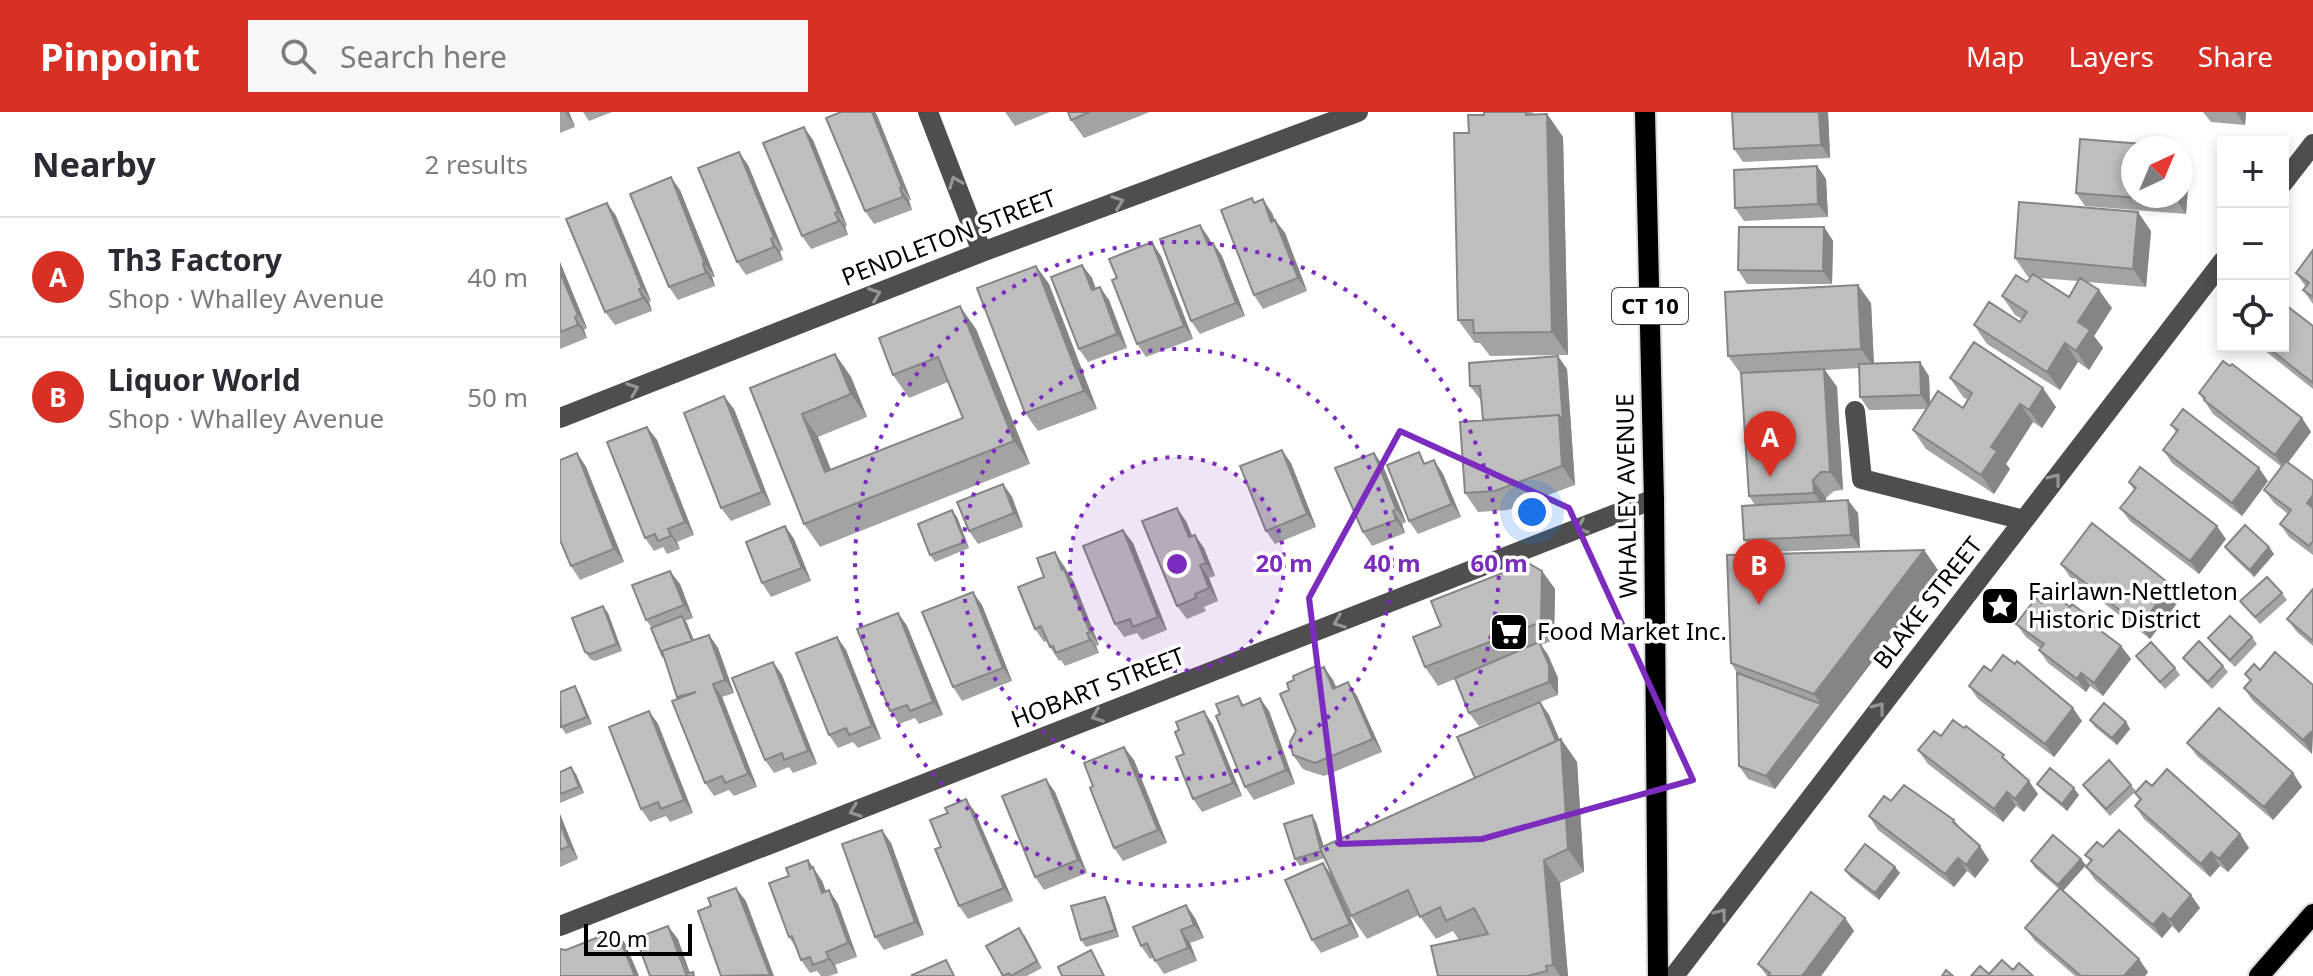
<!DOCTYPE html>
<meta charset="utf-8">
<style>
body{margin:0;font-family:"Noto Sans",sans-serif;background:#f7f7f7;color:#2b2b33}
.controls{position:absolute;right:24px;top:24px;display:grid;overflow:hidden;border-radius:0px;box-shadow:0 4px 12px #0003}
.controls button{width:72px;height:72px;display:grid;place-items:center;padding:0;border:0;border-bottom:2px solid #e1e1e2;background:#fff;color:#2b2b33;font:40px sans-serif}
.compass{position:absolute;left:1561px;top:24px;width:72px;height:72px;border-radius:50%;background:#fff;box-shadow:0 4px 12px #0003;rotate:44deg}
.scale{position:absolute;left:24px;bottom:20px;width:108px;box-sizing:border-box;padding-left:8px;border:4px solid #000;border-top:0;font-size:22px;line-height:28px;white-space:nowrap;color:#000;-webkit-text-stroke:6px #fff;paint-order:stroke}
.you{position:absolute;left:972px;top:400px;width:28px;height:28px;margin:-20px;border:6px solid #fff;border-radius:50%;background:#1a73e8;box-shadow:0 0 0 12px #1a73e833}
.badge{display:grid;place-items:center;width:52px;height:52px;border-radius:50%;background:#d93025;color:#fff;font-size:26px;font-weight:700}
.pin{position:absolute;translate:-50% -66px;filter:drop-shadow(0 2px 4px #0008)}
.pin::after{content:'';position:absolute;top:42px;width:28px;height:24px;background:inherit;clip-path:polygon(0 0,100% 0,50% 100%)}
.list{margin:0;padding:0;list-style:none}
h2{display:flex;justify-content:space-between;align-items:center;height:104px;margin:0;padding:0 32px;font-size:34px}
h2 small{font-size:26px;font-weight:400;color:#7c7c81}
.list li{display:grid;grid-template-columns:52px 1fr auto;gap:24px;align-items:center;box-sizing:border-box;height:120px;padding:0 32px;border-top:2px solid #e1e1e2}
.list b{display:block;font-size:30px;white-space:nowrap}
.list p{margin:0;font-size:26px;white-space:nowrap;color:#7c7c81}
.list em{font-size:26px;font-style:normal;color:#7c7c81}
.icon{flex:none;width:44px;height:44px;fill:none;stroke:currentColor;stroke-width:2;stroke-linecap:round;stroke-linejoin:round}
.map{position:relative;flex:none;width:1753px;height:864px;overflow:hidden}
header{display:flex;align-items:center;gap:48px;box-sizing:border-box;height:112px;padding:0 40px;background:#d93025;color:#fff}
header strong{font-size:38px}
nav{display:flex;gap:44px;margin-inline-start:auto;font-size:28px}
.search{width:560px;height:72px;background:#f7f7f7;display:flex;align-items:center;gap:20px;box-sizing:border-box;padding:0 28px;border-radius:0px;color:#7c7c81;font-size:30px}
main{display:flex}
aside{flex:1;background:#fff}
.map>svg:first-child{display:block}
.lines{fill:none;stroke-linecap:round;stroke-linejoin:round}
.major-casing{stroke:#dbdbdb;stroke-width:24}
.minor{stroke:#4e4e4e;stroke-width:20}
.major{stroke:#000;stroke-width:20}
.wall{fill:#a3a3a3;fill-rule:evenodd}
.shaded-wall{fill:#858585}
.building{fill:#bebebe;stroke:#858585;stroke-width:2}
.oneway{stroke:#959595}
.marked{fill:none;stroke:#7b2cbf;stroke-width:6;stroke-linejoin:round}
.ring{fill:none;stroke:#7b2cbf;stroke-width:4;stroke-dasharray:4 8}
.labels{text-anchor:middle;stroke-width:7;stroke-linejoin:round;paint-order:stroke}
.shield{fill:#fff;stroke:#4c4c4c;stroke-width:2}
.shield-label{font-size:22px;font-weight:bold;fill:#000}
.street-label{font-size:24px;fill:#000;stroke:#fff}
.poi-label{font-size:24px;fill:#000;stroke:#fff;text-anchor:start}
.centre{fill:#7b2cbf;stroke:#fff;stroke-width:4}
.ring-label{font-size:24px;text-anchor:middle;font-weight:bold;fill:#7b2cbf;stroke:#fff;stroke-width:7;stroke-linejoin:round;paint-order:stroke}
</style>
<header>
<strong>Pinpoint</strong>
<div class="search"><svg class="icon" aria-label="search" viewBox="0 0 24 24"><circle cx="10" cy="10" r="6"/><path d="M15 15l6 6"/></svg>Search here</div>
<nav><a>Map</a><a>Layers</a><a>Share</a></nav>
</header>
<main>
<aside>
<h2>Nearby<small>2 results</small></h2>
<ul class="list">
<li><span class="badge">A</span><div><b>Th3 Factory</b><p>Shop · Whalley Avenue</p></div><em>40 m</em></li>
<li><span class="badge">B</span><div><b>Liquor World</b><p>Shop · Whalley Avenue</p></div><em>50 m</em></li>
</ul>
</aside>
<div class="map">
<svg width="1753" height="864" viewBox="0 0 1753 864">
<rect width="100%" height="100%" fill="#fff"/>
<g class="lines">
<defs>
<path id="major" d="M1085,0L1094,387L1098,864
M1699,864L1753,802"/>
</defs>
<use href="#major" class="major-casing"/>
<path class="minor" d="M368,0L422,140
M1723,71L1753,32
M1295,299L1302,367L1464,408
M0,306L422,140L798,0
M0,814L1094,387
M1114,864L1663,149"/>
<use href="#major" class="major"/>
</g>
<path class="wall" d="M0,0H9L15,15L0,21Z
M23,0H52L29,9Z
M281,0H315L351,88L349,89L352,98L314,112L305,99Z
M445,0H490L455,14Z
M508,0H590L524,26L511,8Z
M924,0H972L974,2H987L1003,25L1008,243L930,244L920,231H915L898,208L909,21L924,3Z
M1268,0L1270,46L1183,50L1174,37Z
M1643,0H1686L1685,13L1651,10Z
M253,28L287,114H285L288,123L251,137L242,124Z
M1630,48L1626,102L1525,94L1516,81Z
M188,53L223,138L220,140L223,148L186,163L177,150Z
M1257,54L1266,67L1268,105L1184,109L1175,96Z
M120,78L155,165H152L155,174L118,188L109,175Z
M47,91L56,104L91,189L89,190L92,199L55,213L45,200Z
M695,91L712,101L715,108L725,121L747,179L703,197L694,183Z
M1264,115L1273,129L1272,172H1187L1178,158Z
M1591,119L1586,175L1527,170L1552,196L1534,224L1543,236L1529,258L1518,250L1500,278L1427,232L1414,213L1460,210L1462,207L1455,203L1442,184L1467,170L1470,165H1468L1455,146ZM1479,166L1518,169L1509,185Z
M649,126L651,132L653,131L662,144L685,204L640,222L631,209Z
M1753,138V192L1743,178L1746,175L1736,161Z
M601,144L633,227L586,245L577,232Z
M0,150L27,216L24,218L27,226L0,237Z
M522,153L532,166L535,176L549,188L567,236L528,250L519,237Z
M476,154L489,172L537,297L478,319L465,301Z
M1311,191L1314,252L1369,264L1370,292L1403,296L1408,288L1403,285L1390,266L1496,295L1482,316L1473,310L1446,352L1450,357L1434,382L1366,337L1353,318L1367,297L1309,298L1300,285L1299,256L1265,258L1277,275L1283,378L1274,379L1266,386V390L1298,401L1300,436L1193,441L1184,428L1195,393L1189,384L1181,262L1168,244Z
M1753,214V277L1699,234H1723Z
M416,217L470,352L260,435L244,412L190,276L275,242L291,265L307,305L258,325L271,358L403,306L388,270L349,286L333,263Z
M1007,257L1015,373L948,398L918,400L905,381L923,308L921,287H920L910,274Z
M1639,281L1742,306L1751,320L1728,350L1753,369V443L1729,425L1720,412L1728,402L1714,391L1704,378L1722,355L1653,302Z
M174,297L211,393L171,409L161,396Z
M1611,313L1708,369L1682,404L1612,351L1603,338L1616,320Z
M87,315L97,328L134,423L117,430L120,437L107,442L103,435L94,439L85,426Z
M17,341L26,355L64,450L20,468L11,454Z
M814,341L823,354L846,410L842,412L845,421L812,434L803,420Z
M874,348L883,362L901,405L858,422L849,409Z
M731,351L756,415L715,432L706,419Z
M1569,370L1666,427L1639,462L1570,409L1560,396L1574,378Z
M443,372L452,385L463,415L418,432L409,419Z
M392,398L397,405L409,436L375,450L370,443Z
M626,409L632,424L644,436L655,464L649,466L658,489L644,495L646,499L627,507L617,494Z
M225,414L234,427L251,469L211,485L202,471Z
M563,418L573,431L607,518L582,528L577,521L564,525L555,512Z
M1665,435H1709L1714,442L1694,465L1670,442Z
M1364,438L1380,461L1215,677L1188,667L1179,654L1177,561L1171,551Z
M1501,452L1621,486L1590,527L1510,465Z
M504,453L507,460L514,470L539,533L536,534L539,541L505,554L501,548L499,549L490,535L487,529L484,530L475,517L484,465Z
M982,459L995,477L994,528L981,533L988,543L998,566V583L919,614L909,601L895,567L878,574L865,555L881,514Z
M120,472L133,506L125,509L134,528L149,523L158,536L174,581L162,585L197,675L174,684L169,678L154,684L145,671L118,586L104,547L92,516L86,508Z
M1753,477V534L1737,520L1727,507Z
M1722,481L1727,488L1700,512L1680,489Z
M1482,491L1510,495L1532,507L1540,518L1561,534L1571,547L1543,584L1530,574L1526,580L1488,551L1479,538L1480,536L1466,525L1456,512Z
M422,493L452,569L402,589L393,575Z
M48,501L62,539L35,549L30,547L25,540Z
M338,501L347,514L383,603L359,612L355,606L339,612L330,599Z
M277,525L286,538L321,627L298,636L293,630L278,636L269,623Z
M1692,525L1697,532L1675,555L1653,533L1648,526Z
M1576,544L1615,556L1620,563L1605,577Z
M1623,546L1663,554L1668,560L1652,577L1628,553Z
M213,550L222,563L257,652L233,661L229,655L214,661L205,648Z
M759,557L773,568L776,576L797,584L822,640L764,664L745,658L742,656L733,643L736,619L729,578L734,568Z
M1700,558L1753,573L1752,642L1693,589L1684,576L1690,569L1685,562Z
M1431,559L1522,609L1494,645L1418,587L1409,574Z
M19,581L32,612L6,622L1,615Z
M678,584L684,593L709,599L735,672L694,688L685,675L660,602Z
M980,590L989,603L1000,628L1001,627L1017,650L1024,760L1000,771L1008,864H878L899,828L893,819L876,827L859,803L807,827L791,804L765,746L740,754L735,747L752,703L756,710L764,735L915,666Z
M89,599L98,612L133,701L110,710L106,704L90,710L81,697Z
M644,599L653,613L682,684L642,700L633,687L619,618Z
M1530,608L1566,610L1570,617L1557,633L1535,615Z
M1381,624L1451,653L1478,682L1464,700L1456,694L1443,710L1368,652L1358,638Z
M1627,631L1733,661L1742,675L1713,708L1637,644Z
M574,648L607,731L563,749L554,736Z
M0,660L16,662L24,681L0,691Z
M1477,672L1519,683L1507,699L1482,678Z
M1523,673H1571L1576,679L1550,704L1528,680Z
M1592,674L1680,722L1689,736L1668,760L1660,754L1650,765L1584,707L1575,694L1580,689L1575,681Z
M495,680L527,761L484,778L475,765Z
M1331,689L1394,708L1402,718L1429,748L1415,766L1407,759L1394,775L1318,718L1309,704Z
M415,700L453,789L408,807L399,794L381,735Z
M0,702L18,747L0,755Z
M331,731L364,823L324,838L315,825Z
M1543,735L1631,783L1640,796L1619,821L1612,814L1602,826L1535,768L1526,755L1531,750L1525,743Z
M248,748L262,769L266,779L269,778L278,792L297,845L275,853L278,861L269,864H261L257,859L250,861L241,848L236,836L229,825V764Z
M1471,749L1526,753L1503,779L1588,860L1585,864H1515L1475,829L1465,816L1499,777L1475,756Z
M763,751L772,764L799,825L761,841L752,828Z
M1335,755L1340,761L1319,788L1290,765L1285,758Z
M549,792L559,825L526,835L521,828Z
M626,793L635,806L644,826L630,831L637,849L604,862L593,846L590,847L581,834Z
M1285,806L1294,819L1261,864H1207L1198,852Z
M464,822L482,856L467,864H442Z"/>
<path class="shaded-wall" d="M5,0H9L15,15Z
M312,0H315L317,3L351,88L342,75Z
M1259,0H1268L1270,46L1261,33Z
M1676,0H1686L1685,13Z
M987,2L1003,25L1008,243L992,220Z
M244,15L253,28L287,114L278,100Z
M1621,35L1630,48L1626,102L1617,89L1618,84H1621Z
M179,40L188,53L223,138L214,125Z
M1257,54L1266,67L1268,105L1258,92Z
M111,65L120,78L155,165L145,152Z
M340,76L349,89L352,98L343,85Z
M703,87L712,101L720,123L711,110Z
M47,91L56,104L91,189L82,176Z
M1578,100L1591,119L1586,175L1573,157Z
M275,101L285,114L288,123L279,109Z
M715,108L725,121L747,179L738,166Z
M640,113L649,126L657,146L648,133Z
M1264,115L1273,129L1272,172L1263,159Z
M211,127L220,140L223,148L214,135Z
M592,130L601,144L633,227L624,214Z
M653,131L662,144L685,204L676,191Z
M0,150L27,216L18,203L0,160Z
M143,152L152,165L155,174L146,161Z
M522,153L532,166L541,191L532,178Z
M476,154L489,172L537,297L524,279Z
M1298,173L1311,191L1314,255L1301,237Z
M540,175L549,188L567,236L557,222Z
M79,177L89,190L92,199L83,186Z
M1539,178L1552,196L1534,224L1543,236L1529,258L1516,239L1518,210Z
M400,194L416,217L470,352L454,329Z
M15,205L24,218L27,226L18,213Z
M1505,231L1518,250L1500,278L1487,260Z
M275,242L291,265L307,305L291,282Z
M998,244L1007,257L1015,373L1002,354Z
M1360,250L1369,264L1370,297L1361,283Z
M1264,257L1277,275L1283,378L1270,360Z
M1483,276L1496,295L1482,316L1469,298Z
M164,284L174,297L211,393L202,380Z
M1460,292L1473,310L1446,352L1450,357L1434,382L1421,363L1431,335Z
M242,302L258,325L281,383L265,360Z
M1742,306L1751,320L1724,356L1715,343Z
M87,315L97,328L134,423L125,410Z
M722,338L731,351L756,415L747,402Z
M17,341L26,355L64,450L54,437Z
M814,341L823,354L846,410L836,397Z
M874,348L883,362L901,405L892,392Z
M1699,356L1708,369L1682,404L1672,391Z
M1253,368L1266,386L1267,399L1254,381Z
M443,372L452,385L463,415L454,401Z
M1753,383V400L1747,391Z
M1288,388L1298,401L1300,436L1291,423Z
M617,396L626,409L638,438L629,425Z
M392,398L397,405L409,436L405,430Z
M833,399L842,412L845,421L836,408Z
M225,414L234,427L251,469L242,456Z
M1657,414L1666,427L1639,462L1630,449Z
M108,417L117,430L120,437L111,424Z
M563,418L573,431L607,518L598,505Z
M635,423L644,436L655,464L646,451Z
M1709,435L1714,442L1694,465L1690,458Z
M1364,438L1380,461L1215,677L1206,664L1261,592L1254,582Z
M495,440L514,470L539,533L530,520Z
M640,453L649,466L658,489L649,476Z
M110,459L120,472L133,506L124,493Z
M982,459L995,477L994,528L981,510Z
M1611,473L1621,486L1590,527L1580,514Z
M413,480L422,493L452,569L443,556Z
M43,494L48,501L62,539L57,532Z
M338,501L347,514L383,603L373,590Z
M122,504L127,511L138,539L133,533Z
M527,521L536,534L539,541L530,528Z
M149,523L158,536L174,581L165,568Z
M277,525L286,538L321,627L312,614Z
M979,530L988,543L998,566V583L989,570Z
M1561,534L1571,547L1543,584L1534,571Z
M213,550L222,563L257,652L248,639Z
M764,555L773,568L783,590L773,577Z
M1521,561L1530,574L1526,580L1517,567Z
M788,570L797,584L822,640L813,627Z
M153,572L162,585L197,675L188,662Z
M15,574L19,581L32,612L27,605Z
M700,586L709,599L735,672L726,658Z
M980,590L989,603L1001,632V627L1017,650L1024,760L1008,737L998,632Z
M1513,596L1522,609L1494,645L1485,632Z
M89,599L98,612L133,701L124,688Z
M644,599L653,613L682,684L673,671Z
M1566,610L1570,617L1557,633L1552,626Z
M1751,620L1753,623L1752,642L1743,628Z
M564,635L574,648L607,731L598,718Z
M11,655L16,662L24,681L19,675Z
M1733,661L1742,675L1713,708L1704,695Z
M486,667L495,680L527,761L518,748Z
M1469,669L1478,682L1464,700L1455,687Z
M1514,676L1519,683L1507,699L1502,692Z
M1447,680L1456,694L1443,710L1434,697Z
M406,687L415,700L453,789L444,776Z
M0,702L18,747L9,734L0,711Z
M752,703L756,710L767,745L762,739Z
M322,718L331,731L364,823L355,810Z
M1680,722L1689,736L1668,760L1659,747Z
M1420,734L1429,748L1415,766L1406,753Z
M1651,740L1660,754L1650,765L1641,752Z
M1398,746L1407,759L1394,775L1385,762Z
M1521,747L1526,753L1502,780L1498,773Z
M248,748L262,769L271,794L262,781Z
M984,748L1000,771L1008,864H1000L993,853Z
M763,751L772,764L799,825L790,812Z
M1335,755L1340,761L1319,788L1315,781Z
M176,776L186,789L214,864H210Z
M269,778L278,792L297,845L288,831Z
M1631,783L1640,796L1619,821L1610,808Z
M545,785L549,792L559,825L555,818Z
M626,793L635,806L644,826L634,813Z
M1603,801L1612,814L1602,826L1593,813Z
M1285,806L1294,819L1261,864H1242Z
M108,814L118,827L131,864H128Z
M56,818L65,831L79,864H75Z
M621,818L630,831L637,849L628,836Z
M266,840L275,853L278,861L269,847Z
M1579,847L1588,860L1585,864H1564Z"/>
<path class="building" d="M281,0H312L342,75L340,76L343,85L305,99L266,6Z
M508,0H530L511,8Z
M924,0H966V3L987,2L992,220L914,221L913,208H898L894,21H909L908,3H924Z
M1172,0H1259L1261,33L1174,37Z
M244,15L278,100L275,101L279,109L242,124L203,31Z
M1520,27L1621,35V38V36H1573V84H1618L1617,89L1516,81Z
M179,40L214,125L211,127L214,135L177,150L138,56Z
M1257,54L1258,92L1175,96L1174,58Z
M111,65L145,152H143L146,161L109,175L70,82Z
M692,86L694,91L703,87L711,110L715,108L738,166L694,183L661,98Z
M1459,90L1578,100L1573,157L1455,146Z
M47,91L82,176L79,177L83,186L45,200L6,107Z
M640,113L648,133L653,131L676,191L631,209L600,127Z
M1179,115H1264L1263,159L1178,158Z
M592,130L624,214L577,232L552,168L557,166L549,147Z
M1753,138V185L1743,178L1749,171L1736,161Z
M522,153L532,178L540,175L557,222L519,237L491,165Z
M476,154L524,279L465,301L417,176Z
M0,160L18,203L15,205L18,213L0,220Z
M1473,162L1509,185L1520,166L1539,178L1518,210L1530,218L1516,239L1505,231L1487,260L1414,213L1429,190L1460,210L1467,200L1442,184L1456,163L1467,170Z
M1298,173L1301,237L1168,244L1165,180Z
M1723,191L1753,214V271L1706,234H1723Z
M400,194L454,329L244,412L190,276L275,242L291,282L242,302L265,360L403,306L378,245L333,263L319,226Z
M1414,230L1483,276L1469,298L1460,292L1431,335L1437,339L1421,363L1353,318L1378,279L1403,296L1412,281L1390,266Z
M998,244L1003,309L999,303L923,308L920,274H910L909,251Z
M1663,249L1670,254L1672,252L1742,306L1715,343L1644,288L1645,286L1639,281Z
M1360,250L1361,283L1300,285L1299,252Z
M1264,257L1270,360H1261L1253,368L1254,381L1189,384L1181,261Z
M164,284L202,380L161,396L124,301Z
M1623,297L1699,356L1672,391L1603,338L1618,318L1611,313Z
M999,303L1002,354L935,379L905,381L900,310Z
M87,315L125,410L108,417L111,424L98,429L95,422L85,426L47,330Z
M722,338L747,402L706,419L680,354Z
M859,340L864,352L874,348L892,392L849,409L827,353Z
M17,341L54,437L11,454L0,428V348Z
M814,341L836,397L833,399L836,408L803,420L775,356Z
M1726,349L1753,369V383L1747,391L1753,396V429L1749,434L1720,412L1731,398L1704,378Z
M1580,355L1657,414L1630,449L1560,396L1576,376L1569,370Z
M443,372L454,401L409,419L397,390Z
M1288,388L1291,423L1184,428L1182,394Z
M617,396L629,425L635,423L646,451L640,453L649,476L635,482L636,486L617,494L582,409Z
M392,398L405,430L370,443L358,412Z
M1532,411L1611,473L1580,514L1501,452Z
M1685,413L1709,435L1690,458L1665,435Z
M225,414L242,456L202,471L186,430Z
M563,418L598,505L573,515L570,507L555,512L523,434Z
M1364,438L1254,582L1171,551L1167,443Z
M495,440L502,458L504,457L530,520L527,521L530,528L496,541L493,534L490,535L481,514L475,517L458,475L484,465L477,446Z
M968,451L982,459L981,510L865,555L853,525L881,514L871,489Z
M110,459L124,493L86,508L72,473Z
M1707,465L1722,481L1695,505L1680,489Z
M1753,477V529L1727,507Z
M413,480L443,556L393,575L362,500Z
M1491,480L1510,495L1512,492L1532,507L1529,510L1561,534L1534,571L1521,561L1517,567L1479,538L1484,532L1456,512L1476,486L1482,491Z
M43,494L57,532L30,542L25,540L12,506Z
M338,501L373,590L350,599L347,593L330,599L297,517Z
M122,504L132,529L102,539L103,545L91,516Z
M1670,504L1692,525L1670,548L1648,526Z
M149,523L165,568L153,572L188,662L165,671L162,664L145,671L112,589L136,580L117,585L102,539Z
M277,525L312,614L289,623L286,616L269,623L236,541Z
M1639,529L1663,554L1648,570L1623,546Z
M979,530L989,553V570L909,601L895,566Z
M1591,530L1615,556L1600,570L1576,544Z
M1715,540L1753,573V622L1751,620L1743,628L1684,576L1691,568L1685,562L1694,552L1700,558Z
M1443,543L1455,552L1457,549L1513,596L1485,632L1409,574L1424,554L1431,559Z
M213,550L248,639L224,648L222,641L205,648L172,566Z
M756,554L758,558L764,555L773,577L788,570L813,627L755,651L733,643L730,630L736,619L720,582L729,578L727,571L734,568L733,564Z
M1177,561L1261,592L1206,664L1179,654Z
M15,574L27,605L1,615L0,580Z
M678,584L682,594L700,586L726,658L685,675L656,604L660,602L656,592Z
M980,590L996,629L915,666L897,625Z
M1544,591L1566,610L1552,626L1530,608Z
M1659,596L1733,661L1704,695L1627,631Z
M89,599L124,688L101,697L98,690L81,697L49,615Z
M644,599L673,671L633,687L616,645L624,642L615,620L619,618L616,610Z
M1393,608L1404,616L1406,614L1444,643L1442,645L1469,669L1455,687L1447,680L1434,697L1358,638L1374,619L1381,624Z
M1001,627L1008,737L984,748L993,853L986,854L987,859L967,864H878L871,834L928,822L914,796L886,809L880,795L860,805L848,778L791,804L760,736Z
M564,635L598,718L554,736L530,676L533,674L524,651Z
M1549,648L1571,673L1546,697L1523,673Z
M11,655L19,675L0,682V660Z
M1490,656L1514,676L1502,692L1477,672Z
M1607,657L1680,722L1659,747L1651,740L1641,752L1575,694L1581,687L1575,681L1586,669L1592,674Z
M486,667L518,748L475,765L442,684Z
M1344,673L1394,708L1393,710L1420,734L1406,753L1398,746L1385,762L1309,704L1324,684L1331,689Z
M406,687L444,776L399,794L375,737L381,735L370,708L388,701L385,696Z
M752,703L761,739L735,747L724,712Z
M0,711L9,734L0,738Z
M322,718L355,810L315,825L282,732Z
M1559,718L1631,783L1610,808L1603,801L1593,813L1526,755L1532,748L1525,743L1537,730L1543,735Z
M1493,723L1521,747L1498,773L1471,749Z
M1305,732L1335,755L1315,781L1285,758Z
M248,748L250,757L253,755L262,781L269,778L288,831L266,840L269,847L253,853L250,845L241,848L232,824L229,825L209,771L229,764L226,756Z
M763,751L790,812L752,828L725,768Z
M176,776L210,863L161,864L138,799L151,794L148,786Z
M1500,776L1579,847L1564,864H1521L1465,816Z
M1251,780L1285,806L1242,864H1208L1210,861L1198,852Z
M545,785L555,818L521,828L511,794Z
M626,793L634,813L621,818L628,836L595,849L587,831L581,834L573,815Z
M108,814L126,862L133,860L134,864H90L76,826Z
M459,816L477,849L451,864L449,861L443,864L426,834Z
M56,818L75,864H0V837L6,838Z
M531,838L544,864H502L498,855Z
M386,848L394,864H353L352,863Z
M1442,848L1453,858L1459,851L1473,864H1411L1420,854L1429,862Z
M1386,858L1393,864H1382Z"/>
<defs><path id="oneway-chevron" d="M-2-3.5L2.5 0L-2 3.5" fill="none" stroke-width="1.6" stroke-linecap="round" stroke-linejoin="round" transform="scale(2)"/></defs>
<g class="oneway">
<use href="#oneway-chevron" transform="translate(395 70) rotate(-111)"/>
<use href="#oneway-chevron" transform="translate(558 90) rotate(-20)"/>
<use href="#oneway-chevron" transform="translate(315 182) rotate(-21)"/>
<use href="#oneway-chevron" transform="translate(73 277) rotate(-21)"/>
<use href="#oneway-chevron" transform="translate(1495 367) rotate(-52)"/>
<use href="#oneway-chevron" transform="translate(1022 415) rotate(159)"/>
<use href="#oneway-chevron" transform="translate(779 510) rotate(159)"/>
<use href="#oneway-chevron" transform="translate(1319 596) rotate(-52)"/>
<use href="#oneway-chevron" transform="translate(537 604) rotate(159)"/>
<use href="#oneway-chevron" transform="translate(295 699) rotate(159)"/>
<use href="#oneway-chevron" transform="translate(1161 802) rotate(-53)"/>
</g>
<path class="marked" d="M840,319L1009,396L1133,668L922,727L780,732L749,486Z"/>
<circle cx="617" cy="452" r="107" fill="#7b2cbf" fill-opacity=".12"/>
<g class="ring">
<circle cx="617" cy="452" r="107"/>
<circle cx="617" cy="452" r="215"/>
<circle cx="617" cy="452" r="322"/>
</g>
<defs>
<symbol id="sight-square" viewBox="-11 -11 22 22"><rect x="-9" y="-9" width="18" height="18" rx="4" fill="#000" stroke="#fff"/><path d="M0-6L1.8-2.2L6-1.7L2.9 1.2L3.7 5.4L0 3.3L-3.7 5.4L-2.9 1.2L-6-1.7L-1.8-2.2Z" fill="#fff"/></symbol>
<symbol id="supermarket-square" viewBox="-11 -11 22 22"><rect x="-9" y="-9" width="18" height="18" rx="4" fill="#000" stroke="#fff"/><path d="M-6-5.5h2.5l.6 2H6L4.5 2H-2.5L-4.4-4H-6ZM-1.5 3.2a1.3 1.3 0 1 0 .1 0ZM3 3.2a1.3 1.3 0 1 0 .1 0Z" fill="#fff"/></symbol>
</defs>
<g fill-rule="evenodd">
<use href="#sight-square" x="1418" y="472" width="44" height="44"/>
<use href="#supermarket-square" x="927" y="498" width="44" height="44"/>
</g>
<g class="labels">
<rect class="shield" x="1052" y="176" width="76" height="36" rx="6"/>
<g class="shield-label">
<text x="1090" y="202">CT 10</text>
</g>
<g class="street-label">
<text transform="translate(389 126) rotate(-21)" y="8">PENDLETON STREET</text>
<text transform="translate(1067 384) rotate(-91)" y="8">WHALLEY AVENUE</text>
<text transform="translate(1368 491) rotate(-52)" y="8">BLAKE STREET</text>
<text transform="translate(538 576) rotate(-21)" y="8">HOBART STREET</text>
</g>
<g class="poi-label">
<text x="1468" y="488">Fairlawn-Nettleton<tspan x="1468" dy="28">Historic District</tspan></text>
<text x="977" y="528">Food Market Inc.</text>
</g>
</g>
<circle cx="617" cy="452" r="12" class="centre"/>
<g class="ring-label">
<text x="724" y="460">20 m</text>
<text x="832" y="460">40 m</text>
<text x="939" y="460">60 m</text>
</g>
</svg>
<div class="controls">
<button>+</button>
<button>−</button>
<button><svg class="icon" aria-label="locate" viewBox="0 0 24 24"><circle cx="12" cy="12" r="6"/><path d="M12 2v4M12 18v4M2 12h4M18 12h4"/></svg></button>
</div>
<svg class="compass" viewBox="-18 -18 36 36"><path d="M0-13l5 13h-10z" fill="#e53935"/><path d="M0 13l5-13h-10z" fill="#7c7c81"/></svg>
<div class="scale">20 m</div>
<div class="you"></div>
<div class="pin badge" style="left:1210px;top:365px">A</div>
<div class="pin badge" style="left:1199px;top:493px">B</div>
</div>
</main>
